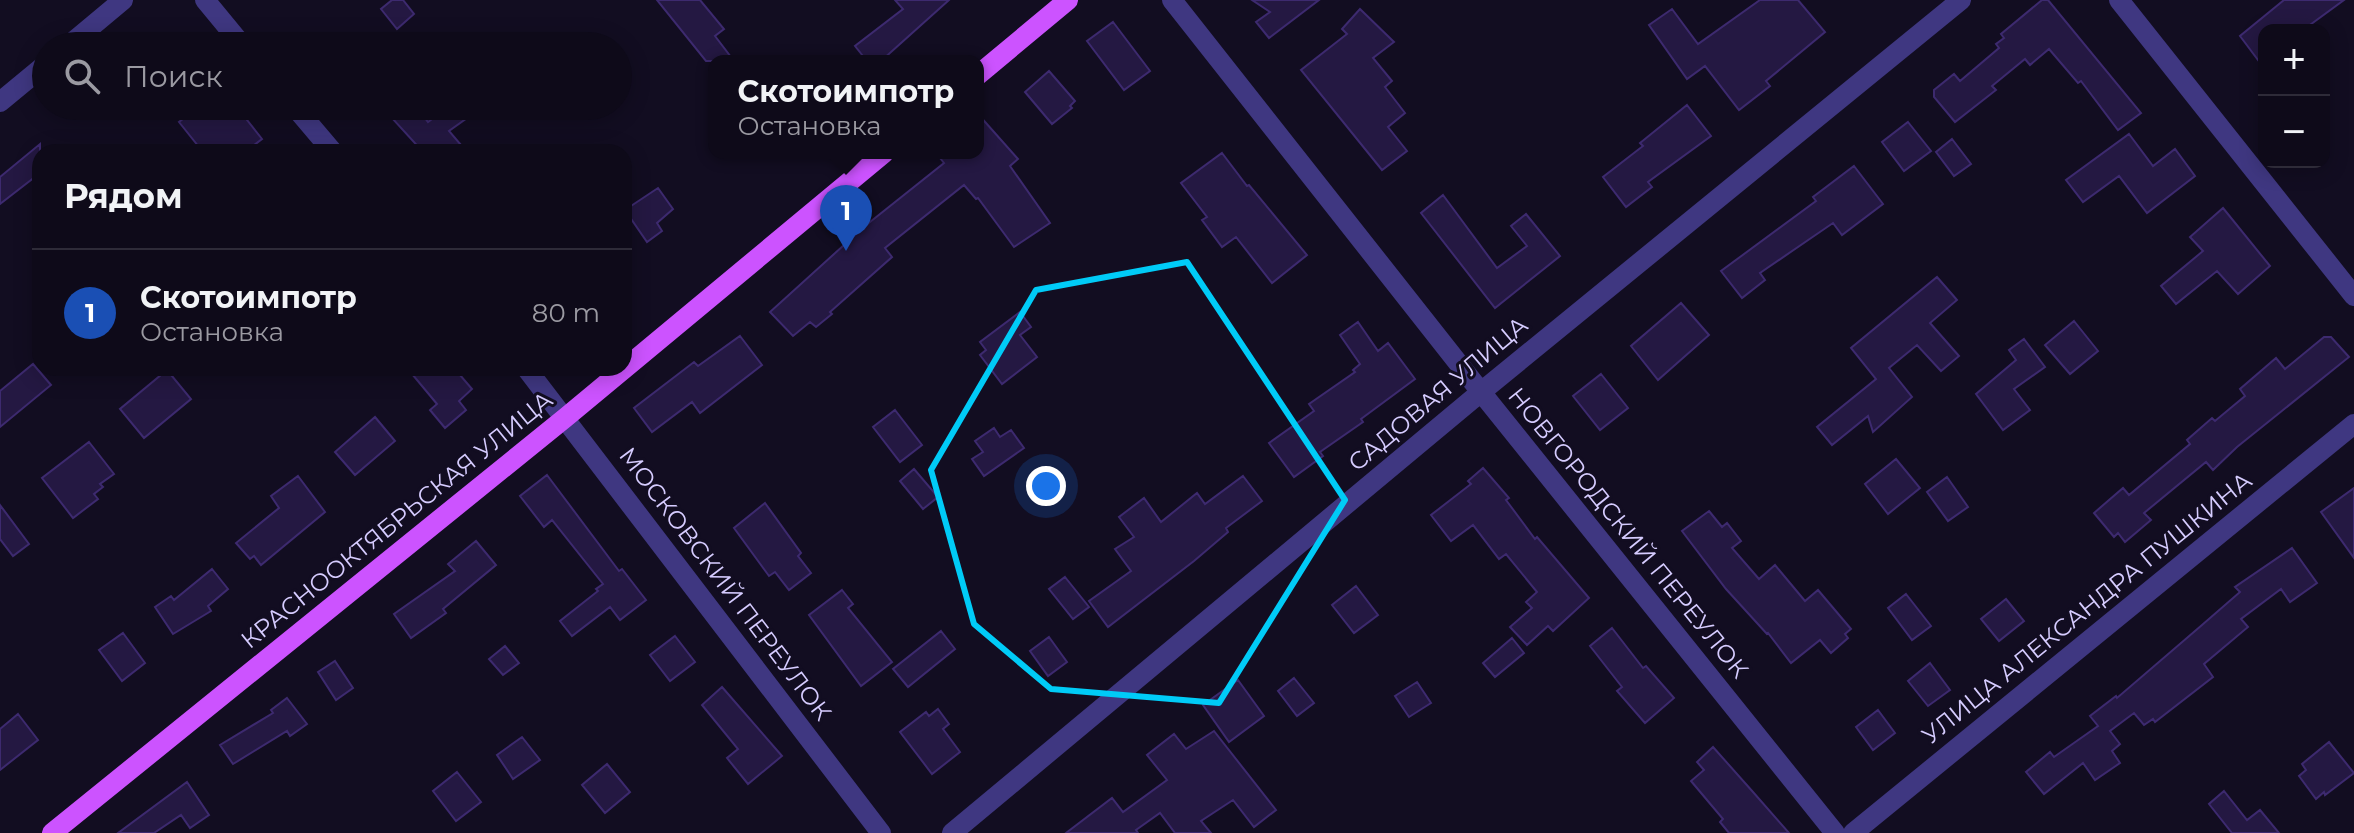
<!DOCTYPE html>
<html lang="ru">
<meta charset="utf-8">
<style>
body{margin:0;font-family:Montserrat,sans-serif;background:#1c1826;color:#f1f3f6}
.controls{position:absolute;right:24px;top:24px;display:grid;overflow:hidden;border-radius:16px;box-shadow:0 4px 20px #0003}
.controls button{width:72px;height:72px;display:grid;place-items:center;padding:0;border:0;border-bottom:2px solid #2e2b38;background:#0e0a19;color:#f1f3f6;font:40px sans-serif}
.you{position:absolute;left:1046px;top:486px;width:28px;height:28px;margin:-20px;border:6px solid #fff;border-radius:50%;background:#1a73e8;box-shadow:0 0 0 12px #1a73e833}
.badge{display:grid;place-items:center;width:52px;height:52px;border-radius:50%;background:#00cbf7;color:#fff;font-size:26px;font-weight:700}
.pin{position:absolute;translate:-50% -66px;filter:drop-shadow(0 2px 4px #0008)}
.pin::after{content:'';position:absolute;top:42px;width:28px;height:24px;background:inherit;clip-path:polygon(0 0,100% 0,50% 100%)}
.popup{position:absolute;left:708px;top:55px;width:276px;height:104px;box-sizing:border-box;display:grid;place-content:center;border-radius:16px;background:#0e0a19;filter:drop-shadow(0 2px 6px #0005);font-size:26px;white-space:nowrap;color:#9b9aa2}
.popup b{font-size:30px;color:#f1f3f6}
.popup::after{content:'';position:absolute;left:50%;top:100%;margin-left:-16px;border:16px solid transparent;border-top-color:#0e0a19}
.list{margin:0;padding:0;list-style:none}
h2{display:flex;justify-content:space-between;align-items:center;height:104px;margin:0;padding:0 32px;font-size:34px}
h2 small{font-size:26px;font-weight:400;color:#9b9aa2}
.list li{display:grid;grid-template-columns:52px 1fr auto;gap:24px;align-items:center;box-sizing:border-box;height:128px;padding:0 32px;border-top:2px solid #2e2b38}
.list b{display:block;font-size:30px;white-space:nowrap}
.list p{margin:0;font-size:26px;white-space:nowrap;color:#9b9aa2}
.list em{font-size:26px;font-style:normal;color:#9b9aa2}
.icon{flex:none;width:44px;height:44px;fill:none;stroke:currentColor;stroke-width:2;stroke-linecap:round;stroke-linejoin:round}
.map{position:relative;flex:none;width:2354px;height:833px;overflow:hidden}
.search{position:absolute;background:#0e0a19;box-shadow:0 4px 20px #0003;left:32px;top:32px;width:600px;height:88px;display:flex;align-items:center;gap:20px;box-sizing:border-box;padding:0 28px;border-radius:44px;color:#9b9aa2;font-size:30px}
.panel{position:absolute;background:#0e0a19;box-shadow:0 4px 20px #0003;left:32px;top:144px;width:600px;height:232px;border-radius:24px}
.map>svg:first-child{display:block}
.building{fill:#241842;stroke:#3d2a6f;stroke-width:2}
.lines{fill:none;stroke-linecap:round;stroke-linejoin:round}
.minor{stroke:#3f3781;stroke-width:20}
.major{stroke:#cc53ff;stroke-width:20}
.marked{fill:none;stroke:#00cbf7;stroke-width:6;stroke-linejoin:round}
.labels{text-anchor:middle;stroke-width:6;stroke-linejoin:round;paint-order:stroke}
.street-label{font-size:24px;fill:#d6ccff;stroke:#120d21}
</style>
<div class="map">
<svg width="2354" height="833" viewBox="0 0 2354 833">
<rect width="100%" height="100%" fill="#120d21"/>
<path class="building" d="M392,0H403L414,14L397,29L381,9Z
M657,0H700L724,29L715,36L734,61H706Z
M895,0H949L881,61H867L855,46L903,9Z
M1252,0H1319L1269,38L1256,22L1270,12Z
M1760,0H1798L1825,32L1766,81L1770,86L1739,110L1705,66L1687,79L1649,25L1672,9L1698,44Z
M2042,0H2048L2141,113L2118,130L2081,81L2078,83L2049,49L2030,65L2025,59L1992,86L1996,90L1955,122L1934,97V90L1954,74L1960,81L1999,48L1996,44L2004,38L2001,34Z
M2284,0H2344L2303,30H2264V68L2240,36Z
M1360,9L1394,42L1373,58L1392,81L1385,87L1405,113L1388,127L1407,151L1382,170L1301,70L1347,34L1342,29Z
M1113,22L1150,71L1124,90L1087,41Z
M1049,71L1075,101L1070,106L1072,108L1052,124L1025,92Z
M1687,105L1711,136L1648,182L1652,187L1626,207L1603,177L1643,146L1640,143Z
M200,106H236L262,139L245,152H203L179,122Z
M406,106H416L428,122L449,106H484L449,131L467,152H423L391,117Z
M978,114L1018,159L1010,166L1050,223L1014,247L978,198L976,199L964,185L885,248L892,257L830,312L832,314L816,327L810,322L793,336L770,312L865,226L944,163L936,153H978Z
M1908,122L1931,151L1904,171L1882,142Z
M2129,134L2153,166L2175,149L2195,176L2147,213L2119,176L2083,202L2066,180Z
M1952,139L1971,164L1954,176L1936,152Z
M40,144V173L0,204V177Z
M1222,153L1247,186L1249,185L1307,255L1272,283L1236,237L1222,247L1202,220L1207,217L1181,183Z
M1854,166L1883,204L1842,235L1833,223L1760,273L1765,280L1742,298L1721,271L1816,201L1813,197Z
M658,188L673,209L657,223L662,231L647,242L625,210Z
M1443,195L1497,268L1527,246L1511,226L1526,214L1560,256L1495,308L1421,213Z
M2223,208L2270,266L2238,294L2217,271L2176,304L2161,286L2203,251L2190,237Z
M1937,277L1957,300L1930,323L1959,356L1941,371L1917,345L1889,368L1912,397L1873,432L1868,416L1832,445L1817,427L1876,379L1851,348Z
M1681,303L1709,335L1658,380L1631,346Z
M1020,312L1031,327L1020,335L1037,357L1002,384L980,355L986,350L980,342Z
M2074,321L2098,351L2070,374L2045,345Z
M1358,322L1378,351L1388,343L1415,379L1361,419L1363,422L1320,452L1323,456L1294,477L1269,443L1314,411L1309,404L1355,372L1353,370L1360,364L1340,335Z
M740,336L762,365L700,413L692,402L652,432L634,408L694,362L698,366Z
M2324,337H2331L2349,357L2237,447L2213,470L2206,462L2144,513L2151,520L2125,542L2118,533L2114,537L2094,513L2123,488L2129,495L2190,444L2187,440L2212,418L2215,421L2245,396L2240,389L2276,358L2285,369Z
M2024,339L2045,367L2014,389L2030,410L2003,430L1976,394L2016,360L2009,350Z
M33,364L51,385L0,427V391Z
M407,368H454L472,389L459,401L466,410L445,428L430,410L437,404Z
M167,370L191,399L144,438L120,409Z
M1601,374L1628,408L1600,430L1573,396Z
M895,410L922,445L900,462L873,427Z
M375,417L395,441L355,475L335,452Z
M994,428L1000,437L1011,430L1024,448L984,476L972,459L983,452L975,441Z
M89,442L114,474L100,484L103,487L94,494L98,499L73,518L42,478Z
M1896,459L1920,488L1888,514L1865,484Z
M1483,468L1509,498L1506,500L1535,539L1537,537L1589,598L1553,631L1548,626L1527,645L1510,627L1532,608L1526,602L1537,592L1506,554L1499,559L1473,525L1451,541L1431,515L1471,484L1468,481Z
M914,469L938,497L923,509L900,481Z
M547,475L619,571L622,569L646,600L620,620L610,607L572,636L560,621L598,591L596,589L603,584L552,520L544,527L520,496Z
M298,476L325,512L261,565L254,556L250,559L236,543L279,508L271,496Z
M1243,476L1262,501L1226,528L1228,532L1194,561L1108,627L1089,601L1131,571L1115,549L1134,537L1119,517L1144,498L1161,522L1197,493L1205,504Z
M1947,477L1968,507L1948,521L1927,492Z
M2354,488V558L2321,512Z
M765,503L801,553L798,556L811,573L789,590L775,572L769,576L734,528Z
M0,505L29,544L13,556L0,539Z
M1709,511L1722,527L1727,523L1741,541L1732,548L1759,579L1775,565L1805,601L1818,590L1851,629L1845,634L1848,638L1831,653L1820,640L1791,663L1768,633L1767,634L1726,589L1682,531Z
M476,541L496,565L443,609L446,613L411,638L394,614L455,571L448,564Z
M2292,548L2317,583L2290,602L2281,589L2241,619L2248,627L2204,664L2213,677L2155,722L2153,719L2144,725L2134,713L2110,731L2120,744L2112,751L2120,763L2095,780L2083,763L2044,794L2026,772L2050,752L2054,757L2098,726L2090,716L2116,696L2117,698L2202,625L2240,592L2235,587Z
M212,569L228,589L208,606L211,611L173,634L155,607L171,596L174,600Z
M1065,577L1089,607L1073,619L1049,589Z
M1356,586L1378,615L1354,633L1332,605Z
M842,590L853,604L848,608L892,662L861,686L809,615Z
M1906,594L1931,626L1912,640L1888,608Z
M2006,599L2024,621L1999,641L1981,619Z
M1612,628L1643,668L1646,666L1674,698L1645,723L1617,691L1622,687L1590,646Z
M941,631L955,649L908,687L893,669Z
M123,633L145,663L122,681L99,650Z
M675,636L695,662L670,681L650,655Z
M1049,637L1067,662L1048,676L1030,651Z
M1512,638L1524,653L1495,677L1483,663Z
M505,646L519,663L503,675L489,659Z
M335,661L353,688L336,700L318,672Z
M1930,663L1950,690L1928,706L1908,681Z
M1294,678L1314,703L1297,716L1278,691Z
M1238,680L1264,716L1229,742L1203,705Z
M1417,682L1431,703L1409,717L1395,696Z
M722,687L782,756L748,784L727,758L738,749L702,705Z
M287,698L307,724L290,736L287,731L233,764L220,745L273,713L271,710Z
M938,709L949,724L943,729L960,752L932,774L900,732L926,712L929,716Z
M1878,710L1895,733L1873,750L1856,727Z
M18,714L38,740L0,770V729Z
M1214,731L1276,810L1254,827L1233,800L1201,821L1211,833H1175L1160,813L1136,830L1138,833H1066L1112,798L1123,812L1167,780L1147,755L1174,734L1186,749Z
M522,737L540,760L513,779L497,755Z
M2329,742L2354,773L2325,795L2324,792L2316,799L2299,776L2306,770L2302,764Z
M1713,747L1753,792L1789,833H1729L1720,822L1723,819L1691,781L1704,770L1697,762Z
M607,764L630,792L605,813L582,785Z
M457,772L481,802L456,821L433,791Z
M187,782L209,815L190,828L181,815L154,833H118Z
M2224,791L2247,820L2260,810L2279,833H2232L2209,804Z"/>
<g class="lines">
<path class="minor" d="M205,0L243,46
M1172,0L1481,392L1835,833
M2119,0L2354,296
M68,46L123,0
M0,102L46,64
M294,106L333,152
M526,368L881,833
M952,833L1481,392L1961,0
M1853,833L2354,424"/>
<path class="major" d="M978,75L1068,0
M52,833L565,418L884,153"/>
</g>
<path class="marked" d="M1187,262L1345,500L1219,703L1051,689L974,624L931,470L1036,290Z"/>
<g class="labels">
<g class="street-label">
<text transform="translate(1438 394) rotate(-40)" y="8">САДОВАЯ УЛИЦА</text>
<text transform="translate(397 520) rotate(-39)" y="8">КРАСНООКТЯБРЬСКАЯ УЛИЦА</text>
<text transform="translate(1628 533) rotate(51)" y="8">НОВГОРОДСКИЙ ПЕРЕУЛОК</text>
<text transform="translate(725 584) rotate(53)" y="8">МОСКОВСКИЙ ПЕРЕУЛОК</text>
<text transform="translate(2087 608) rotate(-39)" y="8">УЛИЦА АЛЕКСАНДРА ПУШКИНА</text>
</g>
</g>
</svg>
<div class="controls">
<button>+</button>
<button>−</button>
</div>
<div class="you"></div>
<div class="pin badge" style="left:846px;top:251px;background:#1a4fb4">1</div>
<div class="popup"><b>Скотоимпотр</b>Остановка</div>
<div class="search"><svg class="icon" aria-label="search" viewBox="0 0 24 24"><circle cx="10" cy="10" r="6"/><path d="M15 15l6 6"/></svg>Поиск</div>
<section class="panel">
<h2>Рядом<small></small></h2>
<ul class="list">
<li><span class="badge" style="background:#1a4fb4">1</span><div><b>Скотоимпотр</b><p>Остановка</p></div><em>80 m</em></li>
</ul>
</section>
</div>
